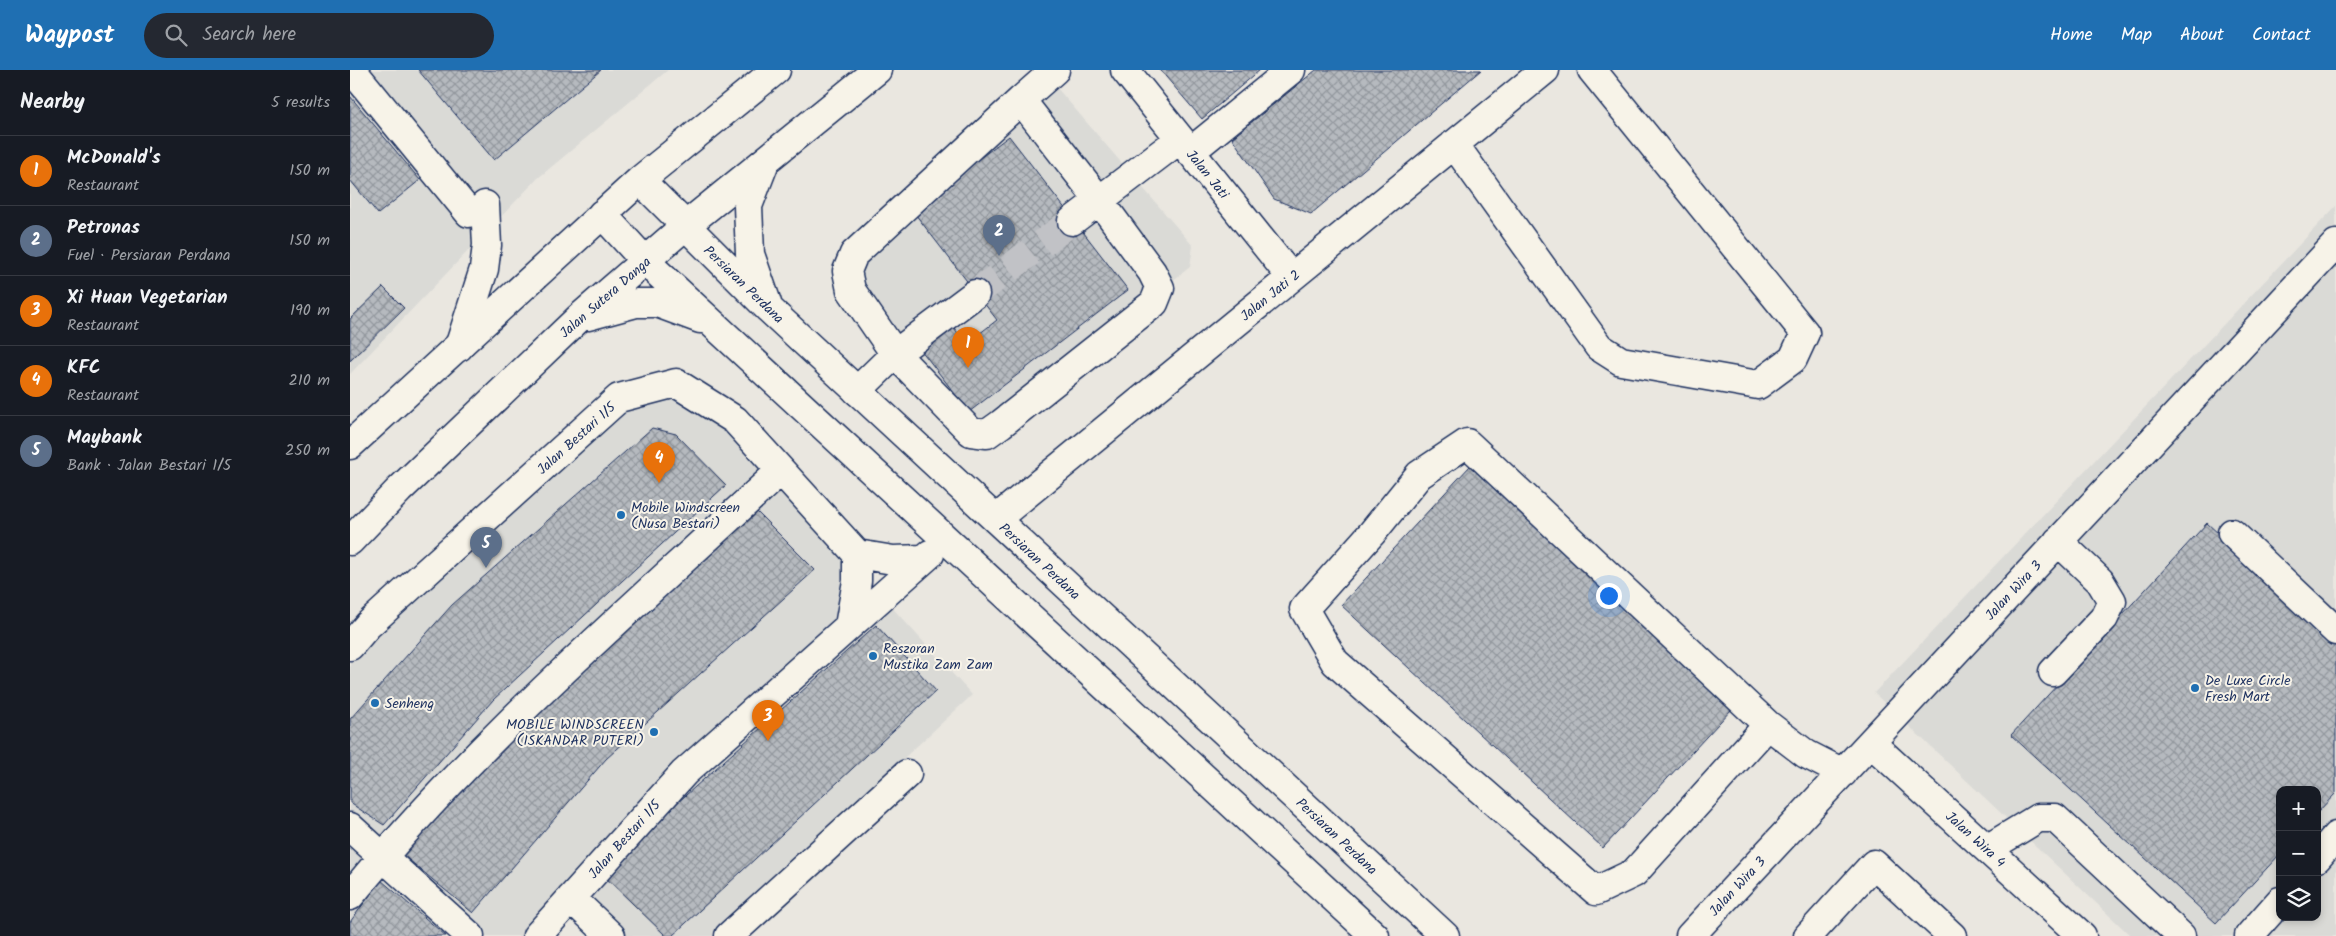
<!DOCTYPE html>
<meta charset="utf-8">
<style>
body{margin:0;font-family:Kalam,sans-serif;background:#242831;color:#f1f3f6}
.controls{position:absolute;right:15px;bottom:15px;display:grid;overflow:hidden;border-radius:10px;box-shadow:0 2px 8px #0003}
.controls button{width:45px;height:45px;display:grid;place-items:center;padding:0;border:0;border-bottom:1px solid #363941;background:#171b24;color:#f1f3f6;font:25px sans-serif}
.you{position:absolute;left:1258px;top:525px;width:18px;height:18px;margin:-12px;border:4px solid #fff;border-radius:50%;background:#1a73e8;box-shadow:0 0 0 8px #1a73e833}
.badge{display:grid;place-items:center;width:32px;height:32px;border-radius:50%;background:#1f6fb2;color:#fff;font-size:16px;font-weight:700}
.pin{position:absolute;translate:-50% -41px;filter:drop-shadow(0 1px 2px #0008)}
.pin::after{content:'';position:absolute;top:26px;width:18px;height:15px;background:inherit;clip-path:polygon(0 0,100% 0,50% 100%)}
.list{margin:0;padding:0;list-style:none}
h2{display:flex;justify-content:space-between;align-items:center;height:65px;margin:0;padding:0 20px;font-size:21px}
h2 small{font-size:16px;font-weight:400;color:#9ea1a6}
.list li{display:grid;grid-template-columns:32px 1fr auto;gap:15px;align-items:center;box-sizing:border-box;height:70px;padding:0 20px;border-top:1px solid #363941}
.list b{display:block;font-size:19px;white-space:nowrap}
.list p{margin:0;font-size:16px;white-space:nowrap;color:#9ea1a6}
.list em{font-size:16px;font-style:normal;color:#9ea1a6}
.icon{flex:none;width:28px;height:28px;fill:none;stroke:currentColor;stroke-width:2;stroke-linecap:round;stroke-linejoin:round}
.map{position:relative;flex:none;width:1986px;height:866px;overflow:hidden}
header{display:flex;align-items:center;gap:30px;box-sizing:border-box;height:70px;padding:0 25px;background:#1f6fb2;color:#fff}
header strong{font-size:24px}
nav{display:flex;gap:28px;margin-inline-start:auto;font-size:18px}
.search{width:350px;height:45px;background:#242831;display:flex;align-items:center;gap:12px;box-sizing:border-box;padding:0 18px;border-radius:28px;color:#9ea1a6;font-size:19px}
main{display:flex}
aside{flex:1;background:#171b24}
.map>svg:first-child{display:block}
.built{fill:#dadad6;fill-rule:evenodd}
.building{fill:url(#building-cross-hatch);stroke:#1b2f5e}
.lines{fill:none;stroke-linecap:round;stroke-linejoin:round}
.minor-tunnel{stroke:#c1c2c6;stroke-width:28;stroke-dasharray:28 14;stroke-linecap:butt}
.minor-casing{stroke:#1b2f5e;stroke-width:31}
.major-casing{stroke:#1b2f5e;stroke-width:31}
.minor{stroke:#f7f3e8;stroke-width:28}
.major{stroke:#f7f3e8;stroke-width:28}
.poi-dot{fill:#1f6fb2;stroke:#f7f3e8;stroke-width:2}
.labels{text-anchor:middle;stroke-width:4;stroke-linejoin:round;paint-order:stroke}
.street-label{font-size:14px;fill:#1b2f5e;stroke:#f7f3e8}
.poi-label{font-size:14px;fill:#1b2f5e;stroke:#f7f3e8;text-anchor:start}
</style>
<header>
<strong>Waypost</strong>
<div class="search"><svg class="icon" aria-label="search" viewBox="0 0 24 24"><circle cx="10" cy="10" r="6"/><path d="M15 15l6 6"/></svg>Search here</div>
<nav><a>Home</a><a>Map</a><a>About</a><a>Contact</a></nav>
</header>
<main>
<aside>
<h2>Nearby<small>5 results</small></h2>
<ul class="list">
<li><span class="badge" style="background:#e8710a">1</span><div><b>McDonald's</b><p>Restaurant</p></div><em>150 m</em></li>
<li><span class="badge" style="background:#5c6f8a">2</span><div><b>Petronas</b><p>Fuel · Persiaran Perdana</p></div><em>150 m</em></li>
<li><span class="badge" style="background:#e8710a">3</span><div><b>Xi Huan Vegetarian</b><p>Restaurant</p></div><em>190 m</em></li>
<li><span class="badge" style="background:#e8710a">4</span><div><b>KFC</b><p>Restaurant</p></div><em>210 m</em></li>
<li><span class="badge" style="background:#5c6f8a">5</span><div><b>Maybank</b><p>Bank · Jalan Bestari 1/5</p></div><em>250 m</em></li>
</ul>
</aside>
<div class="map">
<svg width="1986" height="866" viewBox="0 0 1986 866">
<defs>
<pattern id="building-cross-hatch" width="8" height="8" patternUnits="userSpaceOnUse" patternTransform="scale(1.25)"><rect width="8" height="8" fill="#b6babf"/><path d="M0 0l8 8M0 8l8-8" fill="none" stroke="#93989e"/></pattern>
</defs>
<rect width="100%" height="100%" fill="#eae7e0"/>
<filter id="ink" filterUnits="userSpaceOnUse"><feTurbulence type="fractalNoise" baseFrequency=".02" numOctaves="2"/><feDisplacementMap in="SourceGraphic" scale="10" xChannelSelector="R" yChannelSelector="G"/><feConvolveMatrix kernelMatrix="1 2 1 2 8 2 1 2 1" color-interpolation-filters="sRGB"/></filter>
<g filter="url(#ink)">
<path class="built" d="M0,0H318L188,108L0,304Z
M701,11L843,176L840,197L638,355L626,358L508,219L513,187Z
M1986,136V866H1781L1524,623ZM1930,720H1967V847H1930Z
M324,326L378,358L622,625L362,866H273L217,814L172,866H0V591L18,570L274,339Z"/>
<path class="building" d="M68,0H251L144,90Z
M810,0H910L852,49Z
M966,0H1131L961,144L924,129L882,68Z
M0,26L70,110L28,144L0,110Z
M659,66L778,220L619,342L564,271L596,247L616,274L647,250L562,140Z
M33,217L54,238L0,291V249Z
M302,358L326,364L376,415L143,630L34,755L0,733V649L102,535Z
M1120,396L1382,639L1253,778L991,535Z
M407,442L465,500L256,689L123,843L48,781L191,631Z
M1857,453L1986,572V723L1967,743V720H1930V784L1866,853L1661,665Z
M526,555L586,621L322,866H316L250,802Z
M31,810L96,866H0V852Z"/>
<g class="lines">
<path class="minor-tunnel" d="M625,224L722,151"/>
<defs>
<path id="minor" d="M2,0L119,143
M775,0L941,207
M671,30L749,130L802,202L810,218L804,233L651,354L637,364L621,362L545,284L501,220L497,201L504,184Z
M671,30L705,0
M1104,74L1249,277L1271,291L1408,315L1443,289L1455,263L1242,0
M840,82L941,0
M722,151L830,69
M109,277L134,199L137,175L135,135
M507,321L545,284L625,224
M646,449L1195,0
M1882,463L1986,561
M499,556L507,511V484
M0,576L18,555L269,328L326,313L385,350L507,484L543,490L574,489
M1703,602L1754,548L1762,531L1750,511L1708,471
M1418,655L1284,803L1246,821L985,592L954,539L1022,463L1069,405L1117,373L1418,655L1456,684L1493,703
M1521,673L1732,866
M0,757L120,866
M1637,779L1688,748H1705L1831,866
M1967,788L1986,766
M0,826C127,670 283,538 430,401
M221,828L261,866
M187,866L334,703L580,484
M379,866L557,704
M1340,866L1986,174
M1458,866L1524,794L1602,866
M1899,866L1930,831"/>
<path id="major" d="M415,92L398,136L400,184L417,233
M290,110L419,239L1095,866
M252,144L296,192L1025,866
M238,246L286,233H307L350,249
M0,375L290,110L426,0
M0,471L49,420L229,248L335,156L527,0"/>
</defs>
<use href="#minor" class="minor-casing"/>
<use href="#major" class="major-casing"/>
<use href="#minor" class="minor"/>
<use href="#major" class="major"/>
</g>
</g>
<g class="poi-dot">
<circle cx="271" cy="445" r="5"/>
<circle cx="523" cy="586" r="5"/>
<circle cx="1845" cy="618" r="5"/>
<circle cx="25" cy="633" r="5"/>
<circle cx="304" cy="662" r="5"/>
</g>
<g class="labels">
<g class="street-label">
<text transform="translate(858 104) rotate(51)" y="5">Jalan Jati</text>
<text transform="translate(394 214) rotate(44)" y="5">Persiaran Perdana</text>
<text transform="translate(920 225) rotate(-39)" y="5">Jalan Jati 2</text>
<text transform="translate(255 227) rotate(-41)" y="5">Jalan Sutera Danga</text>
<text transform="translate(226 368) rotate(-42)" y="5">Jalan Bestari 1/5</text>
<text transform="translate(690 491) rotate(43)" y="5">Persiaran Perdana</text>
<text transform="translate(1663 520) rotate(-47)" y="5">Jalan Wira 3</text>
<text transform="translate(987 766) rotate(43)" y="5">Persiaran Perdana</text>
<text transform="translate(274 769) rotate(-48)" y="5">Jalan Bestari 1/5</text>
<text transform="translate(1626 769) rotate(42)" y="5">Jalan Wira 4</text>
<text transform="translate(1387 816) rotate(-47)" y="5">Jalan Wira 3</text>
</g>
<g class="poi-label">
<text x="281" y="442">Mobile Windscreen<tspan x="281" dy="16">(Nusa Bestari)</tspan></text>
<text x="533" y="583">Reszoran<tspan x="533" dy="16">Mustika Zam Zam</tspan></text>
<text x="1855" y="615">De Luxe Circle<tspan x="1855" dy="16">Fresh Mart</tspan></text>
<text x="35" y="638">Senheng</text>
<text x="294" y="659" text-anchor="end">MOBILE WINDSCREEN<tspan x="294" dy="16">(ISKANDAR PUTERI)</tspan></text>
</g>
</g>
</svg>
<div class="controls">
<button>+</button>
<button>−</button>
<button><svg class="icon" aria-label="layers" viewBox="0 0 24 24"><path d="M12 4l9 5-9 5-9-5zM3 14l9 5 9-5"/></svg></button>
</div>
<div class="you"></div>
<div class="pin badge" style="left:618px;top:298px;background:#e8710a">1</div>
<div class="pin badge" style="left:649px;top:186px;background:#5c6f8a">2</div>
<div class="pin badge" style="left:418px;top:671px;background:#e8710a">3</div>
<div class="pin badge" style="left:309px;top:413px;background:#e8710a">4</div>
<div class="pin badge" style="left:136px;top:498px;background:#5c6f8a">5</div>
</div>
</main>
